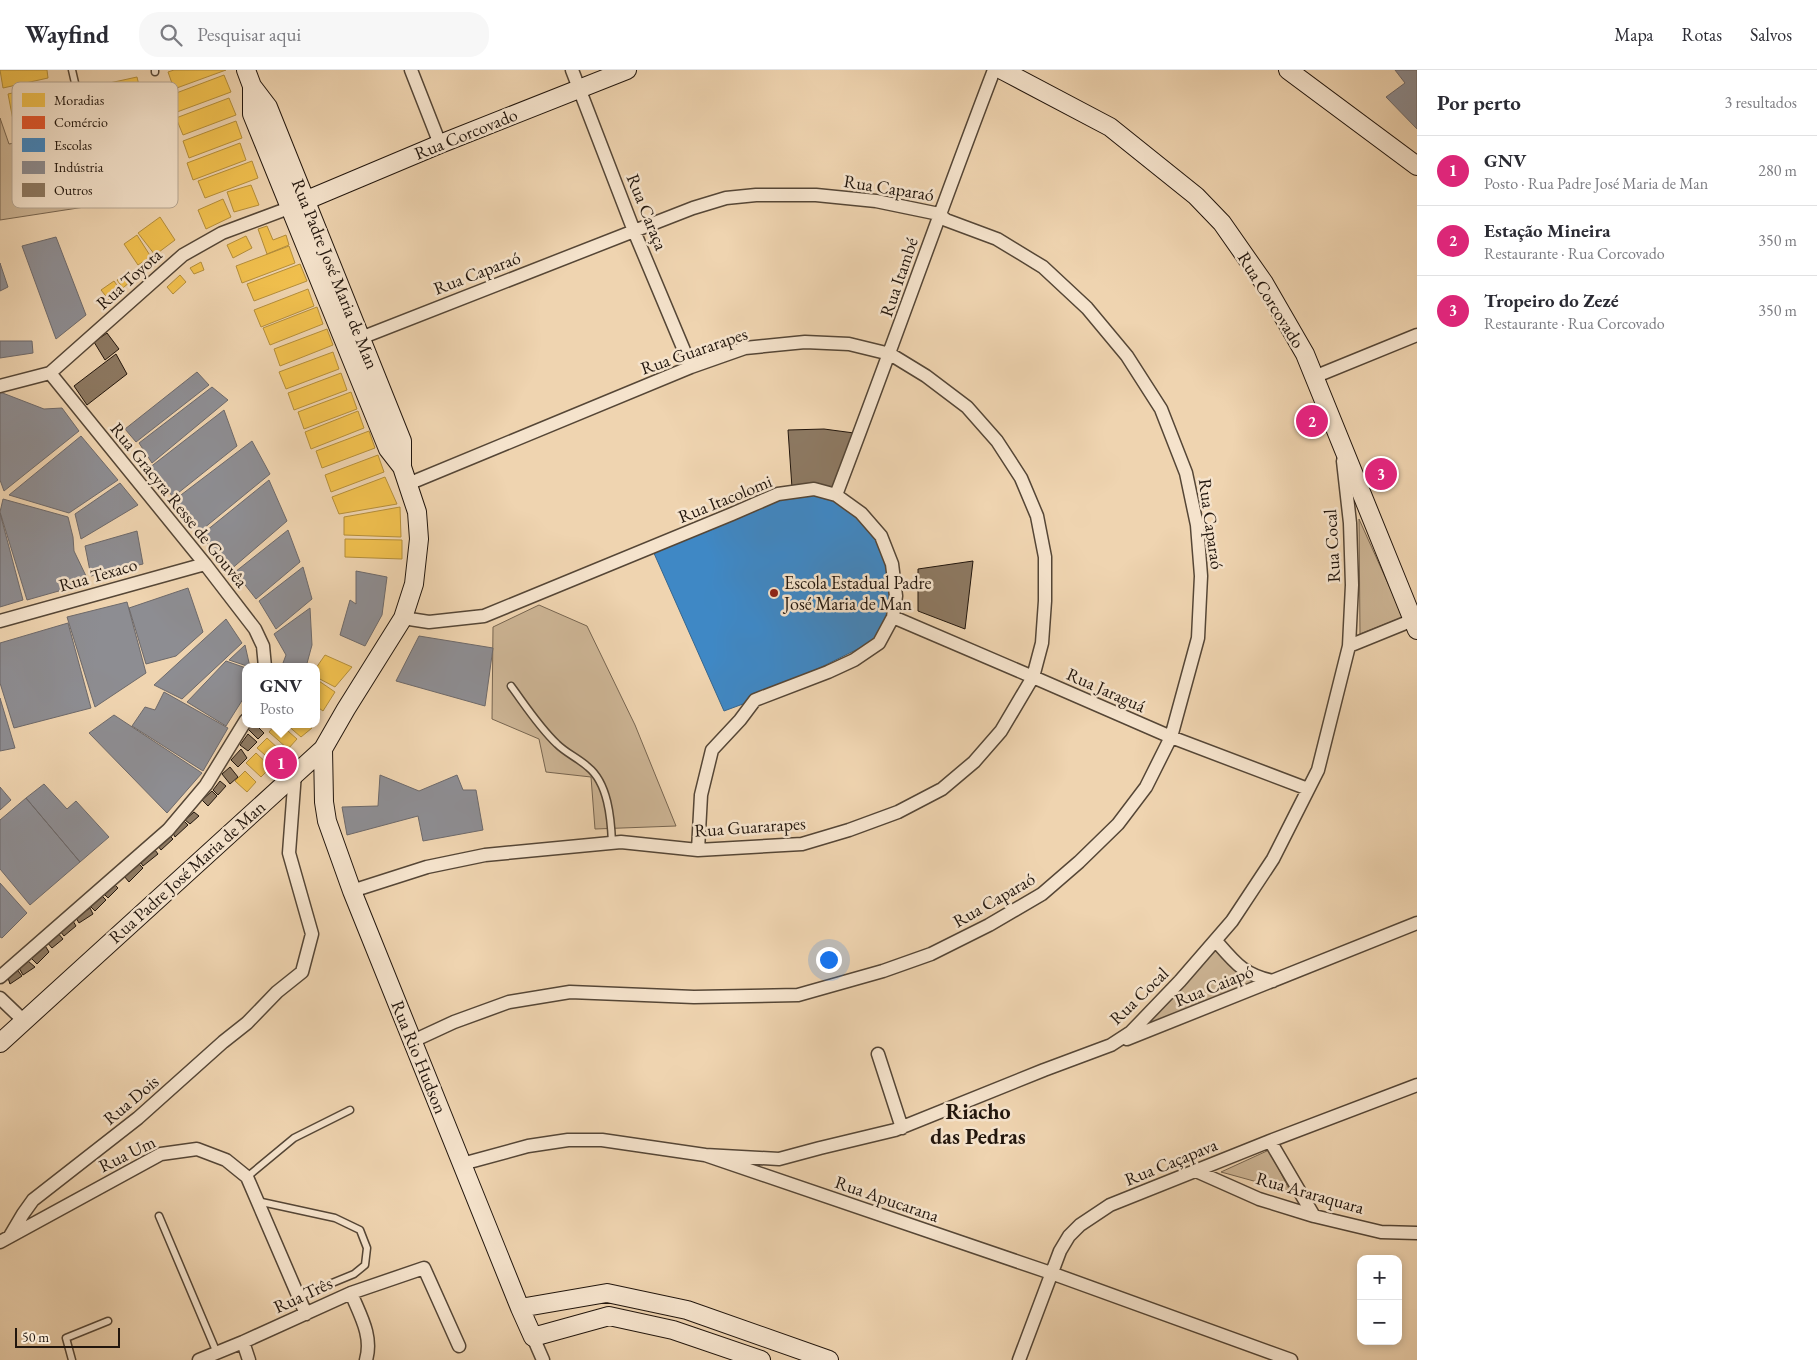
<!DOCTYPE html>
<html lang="pt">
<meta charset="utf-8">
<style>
body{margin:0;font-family:"EB Garamond",serif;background:#f7f7f7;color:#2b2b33}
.controls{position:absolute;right:15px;bottom:15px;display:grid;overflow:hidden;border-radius:10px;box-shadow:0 2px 8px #0003}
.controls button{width:45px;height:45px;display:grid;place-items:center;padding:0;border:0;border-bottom:1px solid #e1e1e2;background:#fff;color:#2b2b33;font:25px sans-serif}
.scale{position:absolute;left:15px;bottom:12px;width:105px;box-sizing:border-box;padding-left:5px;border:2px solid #22160d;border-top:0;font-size:14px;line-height:18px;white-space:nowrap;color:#22160d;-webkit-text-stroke:4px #f5e3cc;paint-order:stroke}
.you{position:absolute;left:828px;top:889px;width:18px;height:18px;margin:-12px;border:4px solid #fff;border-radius:50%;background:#1a73e8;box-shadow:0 0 0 8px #1a73e833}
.badge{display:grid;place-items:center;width:32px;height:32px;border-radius:50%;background:#db2777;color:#fff;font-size:16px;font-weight:700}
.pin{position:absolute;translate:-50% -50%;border:2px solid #fff;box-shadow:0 1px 5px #0006}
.popup{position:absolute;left:242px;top:593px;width:78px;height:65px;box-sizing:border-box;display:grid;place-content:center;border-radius:10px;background:#fff;filter:drop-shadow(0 1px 4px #0005);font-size:16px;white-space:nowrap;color:#7c7c81}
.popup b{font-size:19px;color:#2b2b33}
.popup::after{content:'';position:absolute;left:50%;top:100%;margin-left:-10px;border:10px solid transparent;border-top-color:#fff}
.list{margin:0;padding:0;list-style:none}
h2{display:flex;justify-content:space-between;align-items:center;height:65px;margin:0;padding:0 20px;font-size:21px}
h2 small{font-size:16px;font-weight:400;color:#7c7c81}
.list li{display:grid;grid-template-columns:32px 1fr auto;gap:15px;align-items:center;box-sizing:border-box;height:70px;padding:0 20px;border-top:1px solid #e1e1e2}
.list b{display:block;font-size:19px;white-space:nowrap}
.list p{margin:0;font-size:16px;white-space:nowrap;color:#7c7c81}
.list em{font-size:16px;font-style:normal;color:#7c7c81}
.icon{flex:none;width:28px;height:28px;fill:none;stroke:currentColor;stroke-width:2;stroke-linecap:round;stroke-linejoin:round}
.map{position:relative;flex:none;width:1417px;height:1290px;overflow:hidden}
header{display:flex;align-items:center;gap:30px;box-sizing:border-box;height:70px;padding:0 25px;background:#fff;border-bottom:1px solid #e1e1e2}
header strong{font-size:24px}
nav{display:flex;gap:28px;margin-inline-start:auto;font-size:18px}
.search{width:350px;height:45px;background:#f7f7f7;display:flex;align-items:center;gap:12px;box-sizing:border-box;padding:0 18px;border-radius:20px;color:#7c7c81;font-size:19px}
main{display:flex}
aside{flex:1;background:#fff}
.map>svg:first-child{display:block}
.green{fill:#ccb494;stroke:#776550}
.homes{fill:#f2c14e;stroke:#b48e3a}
.shops{fill:#e4572e;stroke:#aa4424}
.schools{fill:#3f88c5;stroke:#36668e}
.industry{fill:#8d8d92;stroke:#6d696a}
.building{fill:#8d7962;stroke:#22160d}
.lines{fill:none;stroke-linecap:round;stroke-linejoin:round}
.lane-casing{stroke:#554636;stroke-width:9}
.street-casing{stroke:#554636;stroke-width:15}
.secondary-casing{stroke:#22160d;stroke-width:20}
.lane{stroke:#f5e3cc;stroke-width:6}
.street{stroke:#f5e3cc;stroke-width:12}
.secondary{stroke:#f5e3cc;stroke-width:18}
.poi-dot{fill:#8f2418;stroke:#f5e3cc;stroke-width:2}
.labels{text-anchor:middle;stroke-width:5;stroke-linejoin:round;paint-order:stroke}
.street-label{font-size:18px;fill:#22160d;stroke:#f5e3cc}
.poi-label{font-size:18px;fill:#22160d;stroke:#f5e3cc;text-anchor:start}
.district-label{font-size:22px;font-weight:bold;fill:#22160d;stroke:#f5e3cc}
.key{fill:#f5e3cc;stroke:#b6a693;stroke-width:1}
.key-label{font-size:14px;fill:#22160d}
</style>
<header>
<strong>Wayfind</strong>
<div class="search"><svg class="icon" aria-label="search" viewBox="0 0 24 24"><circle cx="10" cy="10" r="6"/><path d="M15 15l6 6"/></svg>Pesquisar aqui</div>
<nav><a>Mapa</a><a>Rotas</a><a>Salvos</a></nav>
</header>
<main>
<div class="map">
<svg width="1417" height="1290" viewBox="0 0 1417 1290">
<rect width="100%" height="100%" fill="#efd4b0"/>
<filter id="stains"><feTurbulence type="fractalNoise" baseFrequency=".004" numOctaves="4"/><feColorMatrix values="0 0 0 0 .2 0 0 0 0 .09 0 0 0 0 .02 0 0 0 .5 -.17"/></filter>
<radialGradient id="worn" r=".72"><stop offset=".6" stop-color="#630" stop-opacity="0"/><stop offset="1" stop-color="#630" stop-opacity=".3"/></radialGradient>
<path class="green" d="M0,48L9,74L139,51L143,128L0,150Z
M1359,449L1403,547L1360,564Z
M539,535L587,556L635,655L676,756L595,759L591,707L546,702L539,669L492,649L493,557Z
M1216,876L1256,913L1143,958Z
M1269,1080L1290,1121L1221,1102Z"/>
<path class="homes" d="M0,0H47L48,8L3,18Z
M174,0H226L174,19L168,2Z
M224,5L231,22L177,42L171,25Z
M137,7L143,32L97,42L91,17Z
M52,14L58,40L13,50L8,24Z
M229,28L236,45L183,65L176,48Z
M236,51L242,68L189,88L183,71Z
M240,73L246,90L193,110L187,93Z
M252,91L258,108L205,128L198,111Z
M251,115L259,135L234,142L227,122Z
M223,129L231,147L206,159L198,140Z
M160,147L175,170L155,185L138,163Z
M267,156L273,170L286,165L289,175L267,184L258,159Z
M137,165L151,187L138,195L124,174Z
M246,166L252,178L233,188L227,175Z
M289,176L295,193L242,213L236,196Z
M201,192L204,200L194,204L190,198Z
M300,194L307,211L254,231L247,214Z
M126,203L132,210L123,218L117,210Z
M180,205L186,212L173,224L167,217Z
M114,211L121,221L109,230L101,220Z
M308,219L314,236L261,257L254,240Z
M317,237L323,254L270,275L263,258Z
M327,259L333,275L280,296L274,279Z
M333,282L339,299L286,319L279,302Z
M341,303L347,320L294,340L288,323Z
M351,322L357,339L304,359L298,342Z
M358,341L364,358L311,379L305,362Z
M369,361L375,378L322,398L316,381Z
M378,385L384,402L331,422L325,405Z
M385,407L397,434L339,444L332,427Z
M400,437L401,467L344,465V447Z
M345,469L402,470V489L345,487Z
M325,585L352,597L335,617L316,607V598Z
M316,609L335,622L323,641L316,636Z
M276,654H280L297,669L288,679L269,662Z
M286,654H306L312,658L301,667Z
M267,668L282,682L273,692L257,678Z
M256,683L271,697L261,707L246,693Z
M245,701L256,712L247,722L235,711Z"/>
<path class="shops" d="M1320,336L1327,359L1304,366L1297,344Z"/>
<path class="schools" d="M814,419L857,440L885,484L894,539L874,571L805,605L789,617L724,641L653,481L732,444L754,442L774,426Z"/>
<path class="industry" d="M1395,0H1417V59L1386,27L1405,13Z
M56,167L86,245L56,269L22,176Z
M0,193L8,217L0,221Z
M0,271H32L33,283L0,288Z
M197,302L209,315L136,372L125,359Z
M212,317L228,330L152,393L139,373Z
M0,322L44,339L62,338L79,361L4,421L0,410Z
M224,340L237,376L173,427L149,398Z
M81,366L118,410L69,443L9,425Z
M252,371L270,404L198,463L173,431Z
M269,410L287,451L229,501L201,465Z
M120,413L138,435L81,469L75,444Z
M3,429L68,447L73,467L74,481L86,506L87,513L27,530L0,442Z
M0,443L23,530L0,537Z
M288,460L300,492L256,529L235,502Z
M137,461L143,494L91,506L85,476Z
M303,497L312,529L276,559L259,531Z
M356,501L387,507L382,545L365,576L340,565L350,530L356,534Z
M188,518L203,562L176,586L146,594L129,538Z
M127,532L146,603L95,637L67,547Z
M310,538L312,575L306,597H292L283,593L286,585L274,564Z
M226,549L242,573L182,629L154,615Z
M68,553L91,638L14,658L0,613V573Z
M419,566L493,578L485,636L396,611Z
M245,575L250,597L229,590Z
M226,591L246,598V620L243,629L226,656L187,632Z
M164,622L228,658L203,701L132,656L145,637L155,640Z
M0,628L15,678L0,681Z
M114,645L202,703L167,743L89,663Z
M380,705L419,721L457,705L463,720H476L483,760L423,771L418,746L347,765L342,737L378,736Z
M44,714L67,739L76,731L109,767L80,792L26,728Z
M0,717L11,730L0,740Z
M26,728L80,792L30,835L0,799V750Z
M0,813L27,843L2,868L0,867Z"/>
<path class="building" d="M107,263L119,279L105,290L94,272Z
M116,284L127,304L87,335L74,316Z
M824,359L854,363L834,420L792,418L788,360Z
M973,491L965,559L918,541V499Z
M253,654H255L264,663L258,669L248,659Z
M248,664L257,672L248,681L240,675Z
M241,679L247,688L238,697L231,690Z
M230,697L238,707L230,714L222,704Z
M220,711L226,716L218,725L213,720Z
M212,721L217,726L208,736L202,730Z
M194,742L199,746L190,754L185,750Z
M184,751L188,755L175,767L173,763Z
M169,765L173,769L161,780L158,776Z
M155,780L158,784L143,796L141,793Z
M137,792L143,798L129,812L124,806Z
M114,814L118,818L108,828L104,824Z
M102,826L106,830L95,841L91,837Z
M90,838L93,844L79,853L76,848Z
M73,851L76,856L64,866L60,861Z
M57,862L63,869L52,878L46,871Z
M44,874L49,882L37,894L30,887Z
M28,891L35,897L23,905L19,898Z
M16,898L22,906L10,914L7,905Z"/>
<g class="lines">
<defs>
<path id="lane" d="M72,0L79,30L88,55L108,62
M155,0V2
M511,616C525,635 539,657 557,674C566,683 578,688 588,697C608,713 611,748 612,773
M247,1107L294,1068L350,1040
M257,1131L335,1148L360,1160L367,1178L365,1195L354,1204L298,1227
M159,1146L217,1283
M72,1290L66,1268L108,1251"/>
<path id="street" d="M411,0L440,74
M572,0L634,161L691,297
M353,271L634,161L693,138L726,128L756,125H816L876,131L939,144L946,150L997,169L1043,197L1087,238L1127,286L1161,339L1186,403L1197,455L1201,506L1198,568L1171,667L1146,717L1118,754L1079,792L1042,824L989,855L931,884L883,901L798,925L694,927L570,922L509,932L454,952L413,971
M50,303L205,494L255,559L263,576L265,597
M1314,307L1417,265
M0,316L50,303L183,185L222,163L289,138
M836,425C890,284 940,141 994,0
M893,547L1033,607L1171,667L1308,719
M403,548L429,552L484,546L732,444L778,424L814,419L836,425L861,443L881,466L892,494L896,526L893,547L879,573L854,590L828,602L755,630L740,650L712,680L701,725L698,780
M0,551L205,494
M1349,576L1413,550
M352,821L427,797L485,785L621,772L698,780L802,774L849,760L898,742L942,719L974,692L1001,661L1033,607L1042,573L1045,531V487L1037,446L1021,408L997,371L967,337L926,306L890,284L849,274L805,272L745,278L691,297L408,414
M1216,871C1235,893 1244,905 1273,911
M0,907L168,760L206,715L246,650
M0,928L24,951
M1127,969L1417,853
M878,984L902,1058
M1270,1071L1314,1146
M705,1085L779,1089L820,1078L895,1060L1044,1000L1111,975L1131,962L1180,911L1232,851L1273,789L1318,700L1349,576L1352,515L1350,453L1343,391
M462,1094L528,1076L568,1070H602L705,1085L1051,1203L1291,1290
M1196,1101L1259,1129L1314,1146L1381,1162L1417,1163
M10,1166L23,1144L33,1130L138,1048L223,972L247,953L277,922L302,902L312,864L289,783L295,703
M0,1172L161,1084L197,1079L226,1090L247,1107L306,1244
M351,1223C360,1245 373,1266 366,1290
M533,1267L543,1290
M243,1272L249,1290
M199,1290L243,1272L351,1223L424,1198L459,1276
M1019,1290L1060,1181L1069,1166L1080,1155L1110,1135L1270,1071L1417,1015"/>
<path id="secondary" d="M1002,0L1110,57L1196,126L1222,153L1264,213L1305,284L1417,560
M1288,0L1417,96
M252,16L268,37L402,371V397
M288,120L294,134L298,136L314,127L440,74L627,0
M323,679L324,732L327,751L352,821L520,1238L533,1267L609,1246L673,1260L761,1290
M0,973L323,679L346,639L403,548L414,514L419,469L417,442L402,397L388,379L252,44V16L246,0
M520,1238L607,1223L687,1240L829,1290"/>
</defs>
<use href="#lane" class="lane-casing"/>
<use href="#street" class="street-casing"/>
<use href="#secondary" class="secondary-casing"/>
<use href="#lane" class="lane"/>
<use href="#street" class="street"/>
<use href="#secondary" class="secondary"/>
</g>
<circle class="poi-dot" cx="774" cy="523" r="5"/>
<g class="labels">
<g class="street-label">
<text transform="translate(466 64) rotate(-22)" y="6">Rua Corcovado</text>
<text transform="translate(889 118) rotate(9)" y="6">Rua Caparaó</text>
<text transform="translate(647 142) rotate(68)" y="6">Rua Caraça</text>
<text transform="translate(477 203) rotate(-21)" y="6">Rua Caparaó</text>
<text transform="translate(335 204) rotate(68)" y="6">Rua Padre José Maria de Man</text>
<text transform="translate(899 207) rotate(-71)" y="6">Rua Itambé</text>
<text transform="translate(129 209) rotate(-42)" y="6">Rua Toyota</text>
<text transform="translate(1271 230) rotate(58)" y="6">Rua Corcovado</text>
<text transform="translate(694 281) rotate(-19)" y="6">Rua Guararapes</text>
<text transform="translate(725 429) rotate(-22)" y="6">Rua Itacolomi</text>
<text transform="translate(179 435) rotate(51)" y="6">Rua Gracyra Resse de Gouvêa</text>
<text transform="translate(1211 454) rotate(82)" y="6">Rua Caparaó</text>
<text transform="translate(1332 476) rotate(-93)" y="6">Rua Cocal</text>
<text transform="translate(98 505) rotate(-16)" y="6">Rua Texaco</text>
<text transform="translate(1106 620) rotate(24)" y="6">Rua Jaraguá</text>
<text transform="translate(750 757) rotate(-4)" y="6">Rua Guararapes</text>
<text transform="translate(187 802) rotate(-42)" y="6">Rua Padre José Maria de Man</text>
<text transform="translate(994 830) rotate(-30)" y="6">Rua Caparaó</text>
<text transform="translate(1214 916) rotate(-22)" y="6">Rua Caiapó</text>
<text transform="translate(1139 926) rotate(-44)" y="6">Rua Cocal</text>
<text transform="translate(419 987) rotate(68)" y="6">Rua Rio Hudson</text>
<text transform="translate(131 1030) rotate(-40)" y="6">Rua Dois</text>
<text transform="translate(127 1084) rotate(-26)" y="6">Rua Um</text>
<text transform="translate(1171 1092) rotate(-22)" y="6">Rua Caçapava</text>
<text transform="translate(1310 1123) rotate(16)" y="6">Rua Araraquara</text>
<text transform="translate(887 1129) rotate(19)" y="6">Rua Apucarana</text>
<text transform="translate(303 1225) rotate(-25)" y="6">Rua Três</text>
</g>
<g class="poi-label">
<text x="784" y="519">Escola Estadual Padre<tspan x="784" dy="21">José Maria de Man</tspan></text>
</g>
<g class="district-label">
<text x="978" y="1049">Riacho<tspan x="978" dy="25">das Pedras</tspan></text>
</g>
</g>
<rect x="12" y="12" width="166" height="126" rx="8" class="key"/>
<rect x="22" y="23" width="23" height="14" fill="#f2c14e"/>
<rect x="22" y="46" width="23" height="13" fill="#e4572e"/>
<rect x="22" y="68" width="23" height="14" fill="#3f88c5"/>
<rect x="22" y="91" width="23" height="13" fill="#8d8d92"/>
<rect x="22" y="113" width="23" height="14" fill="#8d7962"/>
<g class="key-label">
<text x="54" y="35">Moradias</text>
<text x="54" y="57">Comércio</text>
<text x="54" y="80">Escolas</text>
<text x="54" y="102">Indústria</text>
<text x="54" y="125">Outros</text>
</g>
<rect width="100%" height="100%" filter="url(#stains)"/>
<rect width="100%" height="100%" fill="url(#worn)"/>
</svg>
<div class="controls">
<button>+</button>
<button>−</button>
</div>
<div class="scale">50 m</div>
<div class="you"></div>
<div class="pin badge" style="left:281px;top:693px">1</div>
<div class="popup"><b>GNV</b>Posto</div>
<div class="pin badge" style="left:1312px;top:351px">2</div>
<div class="pin badge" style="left:1381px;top:404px">3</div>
</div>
<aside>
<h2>Por perto<small>3 resultados</small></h2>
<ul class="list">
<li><span class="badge">1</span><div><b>GNV</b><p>Posto · Rua Padre José Maria de Man</p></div><em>280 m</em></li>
<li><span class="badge">2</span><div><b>Estação Mineira</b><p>Restaurante · Rua Corcovado</p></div><em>350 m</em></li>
<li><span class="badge">3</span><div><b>Tropeiro do Zezé</b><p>Restaurante · Rua Corcovado</p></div><em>350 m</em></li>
</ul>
</aside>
</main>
